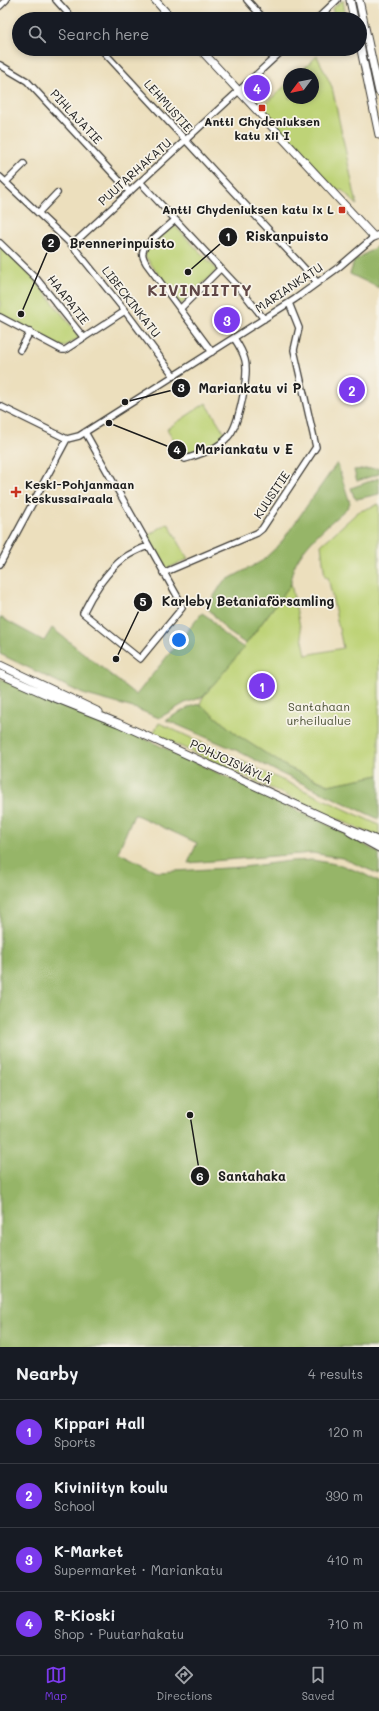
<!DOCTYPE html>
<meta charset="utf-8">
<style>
body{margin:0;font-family:Mali,sans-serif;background:#242831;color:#f1f3f6}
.compass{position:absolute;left:283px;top:68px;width:36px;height:36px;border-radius:50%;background:#171b24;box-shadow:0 2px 6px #0003;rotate:238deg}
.you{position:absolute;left:179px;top:640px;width:14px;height:14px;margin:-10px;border:3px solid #fff;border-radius:50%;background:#1a73e8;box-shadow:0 0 0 6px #1a73e833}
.badge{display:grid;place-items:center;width:26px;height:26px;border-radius:50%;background:#7c3aed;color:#fff;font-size:13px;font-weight:700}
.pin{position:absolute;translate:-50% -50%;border:2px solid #fff;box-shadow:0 1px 4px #0006}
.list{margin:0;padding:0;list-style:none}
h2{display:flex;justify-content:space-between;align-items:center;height:52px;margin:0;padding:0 16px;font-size:17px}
h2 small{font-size:13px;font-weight:400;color:#9ea1a6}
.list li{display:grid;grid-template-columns:26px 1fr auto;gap:12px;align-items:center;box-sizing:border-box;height:64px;padding:0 16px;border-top:1px solid #363941}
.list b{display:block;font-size:15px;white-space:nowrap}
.list p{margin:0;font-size:13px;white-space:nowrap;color:#9ea1a6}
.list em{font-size:13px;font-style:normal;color:#9ea1a6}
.icon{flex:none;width:22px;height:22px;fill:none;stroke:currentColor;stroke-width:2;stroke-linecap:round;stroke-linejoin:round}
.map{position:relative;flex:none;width:379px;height:1347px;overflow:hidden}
.search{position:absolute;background:#171b24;box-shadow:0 2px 6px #0003;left:12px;right:12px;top:12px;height:44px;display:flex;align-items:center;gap:10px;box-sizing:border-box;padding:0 14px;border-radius:22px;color:#9ea1a6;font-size:15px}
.sheet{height:308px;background:#171b24}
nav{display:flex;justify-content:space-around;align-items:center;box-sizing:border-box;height:56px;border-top:1px solid #363941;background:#171b24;font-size:11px;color:#9ea1a6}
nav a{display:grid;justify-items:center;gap:2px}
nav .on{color:#7c3aed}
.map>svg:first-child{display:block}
.green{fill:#bed377;stroke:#6d784a}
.forest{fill:#96b568;stroke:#596842}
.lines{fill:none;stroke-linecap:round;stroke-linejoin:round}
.minor-casing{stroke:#3b3934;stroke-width:8}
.major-casing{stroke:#3b3934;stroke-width:9}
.minor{stroke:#fff;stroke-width:5.5}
.major{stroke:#fff;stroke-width:7}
.poi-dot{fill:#c8321e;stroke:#f7f3e8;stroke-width:1.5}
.labels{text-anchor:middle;stroke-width:3.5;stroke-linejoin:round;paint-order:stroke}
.street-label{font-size:12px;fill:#1c1c1c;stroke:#f7f3e8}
.poi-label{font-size:12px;font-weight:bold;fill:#1c1c1c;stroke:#f7f3e8}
.park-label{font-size:12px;fill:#4d5337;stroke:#f7f3e8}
.district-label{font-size:16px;font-weight:bold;letter-spacing:1px;fill:#5f4645;stroke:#f7f3e8}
.leader{fill:none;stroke:#1c1c1c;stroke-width:1.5}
.callout-dot{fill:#1c1c1c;stroke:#f7f3e8;stroke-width:1.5}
.mark-label{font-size:12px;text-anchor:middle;font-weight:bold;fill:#fff}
.callout-label{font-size:13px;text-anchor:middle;font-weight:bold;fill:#1c1c1c;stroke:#f7f3e8;stroke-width:3.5;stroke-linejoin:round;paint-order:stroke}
</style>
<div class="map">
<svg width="379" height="1347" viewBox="0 0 379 1347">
<rect width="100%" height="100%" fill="#f7f3e8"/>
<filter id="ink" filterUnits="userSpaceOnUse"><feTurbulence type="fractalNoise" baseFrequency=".025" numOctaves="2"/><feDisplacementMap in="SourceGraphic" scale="8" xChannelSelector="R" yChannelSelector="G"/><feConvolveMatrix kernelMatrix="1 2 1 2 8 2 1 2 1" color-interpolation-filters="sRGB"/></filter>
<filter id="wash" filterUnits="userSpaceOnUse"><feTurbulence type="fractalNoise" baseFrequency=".012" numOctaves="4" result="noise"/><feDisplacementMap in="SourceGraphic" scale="16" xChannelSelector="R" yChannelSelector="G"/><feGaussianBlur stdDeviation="0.9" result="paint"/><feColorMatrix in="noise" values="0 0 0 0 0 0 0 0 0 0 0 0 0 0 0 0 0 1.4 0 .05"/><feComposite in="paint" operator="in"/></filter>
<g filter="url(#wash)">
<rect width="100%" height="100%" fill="#ecdfbd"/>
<path class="green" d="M343,0L346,19H336L332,9Z
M317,56L332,87L357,205L341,189L337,191L260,109L289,82V98H313V74H298Z
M173,224L217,270L181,305L145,256L148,246Z
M0,246L36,281L80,337L64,347L58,345L0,315Z
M206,403L226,435L215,446L185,457L167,429Z
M379,504V775L329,785L287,767L240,737L200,704L203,697L253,635L291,584L306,655L343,648L328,577H325L321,545L358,512Z
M168,523L188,559L166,569L147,536Z
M159,723L379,825V838L160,737L154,732Z"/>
<path class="forest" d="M379,245V288L350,274L354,261Z
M337,463L350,503L347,508C327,526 289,555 291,584L246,644L227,631L207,607L223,582L262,561L280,544Z
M379,468V474L357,481L354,470Z
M379,478V494L357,499L354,497L351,488Z
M202,613L211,619L222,633L244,648L203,697L185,703L159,718L137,709L83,694L0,654V617L44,641L52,628L136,695Z
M0,678L38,696L152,742L335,828L379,853V874L342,858L312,853L188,863L197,843L134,814L118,852L158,872L243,867L290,861L313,860L341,865L362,873L379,882V1347H0Z
M200,704L240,737L287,767L328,785L379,775V819L280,773L238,751L166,720L189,707Z"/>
</g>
<g filter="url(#ink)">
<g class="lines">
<defs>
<path id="minor" d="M56,0L73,19
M247,0L264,19
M0,6L6,0
M317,19L337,0
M101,49L317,282
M0,65L27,81L130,192
M0,177L72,245L125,311L174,376
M6,182L24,164
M140,182L242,291L264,319
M39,212L57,193
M175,220L146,245C141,252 142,256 146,263L212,352
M0,243L36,278L84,338
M72,245L284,49
M181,308L220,269
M0,317L62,350H65L125,311
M20,350L30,332
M0,406L67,439L79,436L295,299L339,267L374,237
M85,432L180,601L182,608L140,659L83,613C92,594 107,571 124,558C131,553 140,549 148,546
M185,459C201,454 216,450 228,437C239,426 249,375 245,360C243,352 238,344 234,338
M0,564L67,439
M163,573L257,533L262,529L316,447L294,350L299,328L289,303"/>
<path id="major" d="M155,0L172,19
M350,0L354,19
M359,0L379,92
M360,45L379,135
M200,49L374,237L379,235
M0,665L99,712
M0,674L45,694L118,723L334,822L379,841
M350,832L379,848"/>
</defs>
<use href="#minor" class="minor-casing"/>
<use href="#major" class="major-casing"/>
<use href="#minor" class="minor"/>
<use href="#major" class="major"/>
</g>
</g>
<g class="poi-dot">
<rect x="258" y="104" width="8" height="8" rx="2"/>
<rect x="338" y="206" width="8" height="8" rx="2"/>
<path d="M14 486h4v4h4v4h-4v4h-4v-4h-4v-4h4z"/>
</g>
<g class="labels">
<g class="street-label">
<text transform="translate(168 106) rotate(48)" y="4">LEHMUSTIE</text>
<text transform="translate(76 117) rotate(47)" y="4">PIHLAJATIE</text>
<text transform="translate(135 172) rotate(-42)" y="4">PUUTARHAKATU</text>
<text transform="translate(289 288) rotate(-34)" y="4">MARIANKATU</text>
<text transform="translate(68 300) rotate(52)" y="4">HAAPATIE</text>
<text transform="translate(131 302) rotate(52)" y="4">LIBECKINKATU</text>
<text transform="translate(272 495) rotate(-56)" y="4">KUUSITIE</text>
<text transform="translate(231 762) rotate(25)" y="4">POHJOISVÄYLÄ</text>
</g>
<g class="poi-label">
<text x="262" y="126">Antti Chydeniuksen<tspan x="262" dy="14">katu xii I</tspan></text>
<text x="334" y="214" text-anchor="end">Antti Chydeniuksen katu ix L</text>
<text x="25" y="489" text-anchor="start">Keski-Pohjanmaan<tspan x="25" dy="14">keskussairaala</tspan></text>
</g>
<g class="park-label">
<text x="319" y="711">Santahaan<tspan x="319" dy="14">urheilualue</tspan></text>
</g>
<g class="district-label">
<text x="200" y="296">KIVINIITTY</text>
</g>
</g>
<path class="leader" d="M188 272L228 237M21 314L51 243M125 402L181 388M109 423L177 450M116 659L143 602M190 1115L200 1176"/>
<g class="callout-dot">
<circle cx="188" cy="272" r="4"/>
<circle cx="21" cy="314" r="4"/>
<circle cx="125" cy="402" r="4"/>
<circle cx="109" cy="423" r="4"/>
<circle cx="116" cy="659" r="4"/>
<circle cx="190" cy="1115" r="4"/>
<circle cx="228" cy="237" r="10"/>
<circle cx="51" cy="243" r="10"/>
<circle cx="181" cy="388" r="10"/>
<circle cx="177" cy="450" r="10"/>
<circle cx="143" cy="602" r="10"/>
<circle cx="200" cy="1176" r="10"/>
</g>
<g class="mark-label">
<text x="228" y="241">1</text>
<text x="51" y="247">2</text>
<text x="181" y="392">3</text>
<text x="177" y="454">4</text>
<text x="143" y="606">5</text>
<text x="200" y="1181">6</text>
</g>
<g class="callout-label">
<text x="287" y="241">Riskanpuisto</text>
<text x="122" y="248">Brennerinpuisto</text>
<text x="250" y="393">Mariankatu vi P</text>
<text x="244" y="454">Mariankatu v E</text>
<text x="248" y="606">Karleby Betaniaförsamling</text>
<text x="252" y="1181">Santahaka</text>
</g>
</svg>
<svg class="compass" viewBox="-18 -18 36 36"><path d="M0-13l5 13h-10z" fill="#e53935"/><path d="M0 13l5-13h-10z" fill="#9ea1a6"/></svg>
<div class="you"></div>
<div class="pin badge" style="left:262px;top:686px">1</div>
<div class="pin badge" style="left:352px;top:390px">2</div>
<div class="pin badge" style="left:227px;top:320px">3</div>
<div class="pin badge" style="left:257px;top:88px">4</div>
<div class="search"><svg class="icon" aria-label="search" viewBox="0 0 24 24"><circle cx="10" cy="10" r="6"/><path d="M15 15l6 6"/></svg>Search here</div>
</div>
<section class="sheet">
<h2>Nearby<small>4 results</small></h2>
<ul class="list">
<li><span class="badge">1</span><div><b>Kippari Hall</b><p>Sports</p></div><em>120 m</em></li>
<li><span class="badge">2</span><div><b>Kiviniityn koulu</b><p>School</p></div><em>390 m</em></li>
<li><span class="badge">3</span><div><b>K-Market</b><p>Supermarket · Mariankatu</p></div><em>410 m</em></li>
<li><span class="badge">4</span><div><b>R-Kioski</b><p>Shop · Puutarhakatu</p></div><em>710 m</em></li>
</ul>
</section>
<nav>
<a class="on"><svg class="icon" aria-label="map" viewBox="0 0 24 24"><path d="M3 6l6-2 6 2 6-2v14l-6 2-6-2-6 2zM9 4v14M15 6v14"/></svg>Map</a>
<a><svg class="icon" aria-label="directions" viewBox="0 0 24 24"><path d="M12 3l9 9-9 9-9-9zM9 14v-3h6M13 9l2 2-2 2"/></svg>Directions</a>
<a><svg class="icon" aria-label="saved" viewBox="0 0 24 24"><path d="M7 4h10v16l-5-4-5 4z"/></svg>Saved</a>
</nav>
